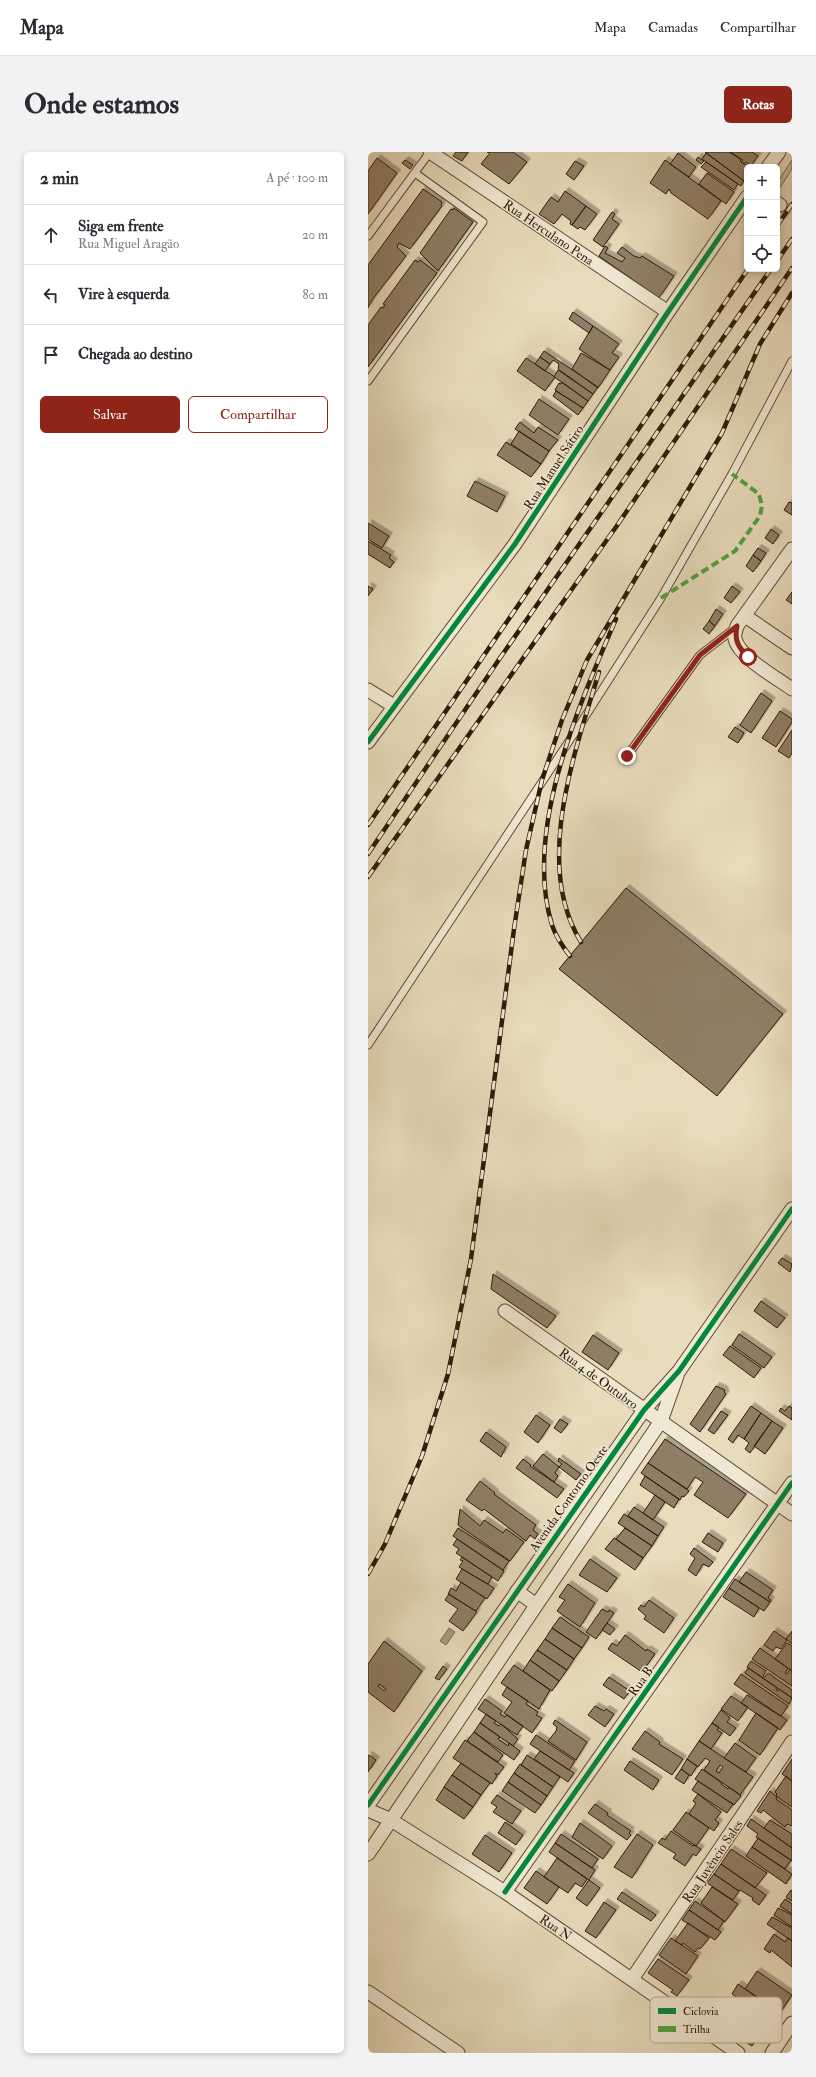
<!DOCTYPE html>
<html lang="pt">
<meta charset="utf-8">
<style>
body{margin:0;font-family:"IM FELL Double Pica",serif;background:#f2f2f3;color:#2b2b33}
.controls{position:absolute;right:12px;top:12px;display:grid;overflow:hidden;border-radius:6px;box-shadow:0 2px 6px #0003}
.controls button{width:36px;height:36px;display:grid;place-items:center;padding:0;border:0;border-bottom:1px solid #e1e1e2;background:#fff;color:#2b2b33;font:20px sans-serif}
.stop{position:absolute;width:12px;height:12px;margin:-9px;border:3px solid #8f2418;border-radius:50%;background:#fff}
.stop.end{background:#8f2418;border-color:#fff;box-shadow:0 1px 4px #0008}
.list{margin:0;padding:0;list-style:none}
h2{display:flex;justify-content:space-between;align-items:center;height:52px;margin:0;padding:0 16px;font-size:17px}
h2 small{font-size:13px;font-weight:400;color:#7c7c81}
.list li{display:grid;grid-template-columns:26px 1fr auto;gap:12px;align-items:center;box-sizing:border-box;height:60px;padding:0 16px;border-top:1px solid #e1e1e2}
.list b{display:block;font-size:15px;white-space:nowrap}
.list p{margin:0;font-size:13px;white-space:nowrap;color:#7c7c81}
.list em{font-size:13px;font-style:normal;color:#7c7c81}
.actions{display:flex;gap:8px;padding:12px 16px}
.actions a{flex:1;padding:9px 0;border:1px solid #8f2418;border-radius:6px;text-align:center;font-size:14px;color:#8f2418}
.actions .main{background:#8f2418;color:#fff}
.icon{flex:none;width:22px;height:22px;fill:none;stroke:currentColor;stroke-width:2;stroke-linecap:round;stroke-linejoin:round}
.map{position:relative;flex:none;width:424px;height:1901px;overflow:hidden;border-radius:6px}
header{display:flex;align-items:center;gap:24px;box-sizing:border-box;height:56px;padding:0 20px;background:#fff;border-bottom:1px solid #e1e1e2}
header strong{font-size:19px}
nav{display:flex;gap:22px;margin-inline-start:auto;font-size:14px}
.intro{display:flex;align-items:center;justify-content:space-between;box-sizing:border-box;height:96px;padding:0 24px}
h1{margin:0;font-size:28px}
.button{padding:10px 18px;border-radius:6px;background:#8f2418;color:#fff;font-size:14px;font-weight:700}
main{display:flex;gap:24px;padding:0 24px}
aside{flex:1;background:#fff;border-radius:6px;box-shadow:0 2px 6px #0003}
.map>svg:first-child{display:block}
.green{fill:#c9bb9d;stroke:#7c6a52}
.water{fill:#a99a7f;stroke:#78664f}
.building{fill:#8f7e66;stroke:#2f1908;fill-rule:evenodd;filter:url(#shadow)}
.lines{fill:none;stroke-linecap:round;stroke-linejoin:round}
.street-tunnel{stroke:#c3b598;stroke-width:13;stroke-dasharray:13 6;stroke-linecap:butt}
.lane-casing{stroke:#5d4a35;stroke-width:9}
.street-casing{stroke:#5d4a35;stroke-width:15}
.lane{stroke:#f0e8d3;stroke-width:7}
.street{stroke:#f0e8d3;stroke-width:13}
.rail-casing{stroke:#2f1908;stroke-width:4.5}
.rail{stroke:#f0e8d3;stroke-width:3;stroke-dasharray:9;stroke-linecap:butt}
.quiet{stroke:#52a13e;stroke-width:4;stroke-dasharray:8 4;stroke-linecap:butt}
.cycleway-casing{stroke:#f0e8d3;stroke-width:8}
.cycleway{stroke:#00873e;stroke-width:5}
.route{stroke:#8f2418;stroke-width:5}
.labels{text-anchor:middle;stroke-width:3;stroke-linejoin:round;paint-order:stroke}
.street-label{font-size:13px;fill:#2f1908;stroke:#f0e8d3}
.key{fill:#f0e8d3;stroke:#b6aa96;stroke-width:1}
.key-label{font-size:11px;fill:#2f1908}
</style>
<header>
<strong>Mapa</strong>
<nav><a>Mapa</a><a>Camadas</a><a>Compartilhar</a></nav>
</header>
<div class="intro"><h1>Onde estamos</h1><a class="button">Rotas</a></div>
<main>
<aside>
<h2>2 min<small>A pé · 100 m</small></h2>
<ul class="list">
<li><svg class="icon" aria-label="ahead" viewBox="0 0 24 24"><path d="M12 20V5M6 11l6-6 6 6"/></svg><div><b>Siga em frente</b><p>Rua Miguel Aragão</p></div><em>20 m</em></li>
<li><svg class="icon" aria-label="left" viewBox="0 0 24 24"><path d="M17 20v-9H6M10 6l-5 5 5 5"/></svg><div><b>Vire à esquerda</b></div><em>80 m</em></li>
<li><svg class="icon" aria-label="arrive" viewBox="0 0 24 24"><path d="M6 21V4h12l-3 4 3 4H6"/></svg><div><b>Chegada ao destino</b></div></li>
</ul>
<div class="actions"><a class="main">Salvar</a><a>Compartilhar</a></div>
</aside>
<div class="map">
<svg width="424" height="1901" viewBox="0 0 424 1901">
<defs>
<filter id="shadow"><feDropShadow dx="3.5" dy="-3.5" stdDeviation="0" flood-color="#0004"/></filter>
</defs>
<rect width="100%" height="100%" fill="#e8dcbc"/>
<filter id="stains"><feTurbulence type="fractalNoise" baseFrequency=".005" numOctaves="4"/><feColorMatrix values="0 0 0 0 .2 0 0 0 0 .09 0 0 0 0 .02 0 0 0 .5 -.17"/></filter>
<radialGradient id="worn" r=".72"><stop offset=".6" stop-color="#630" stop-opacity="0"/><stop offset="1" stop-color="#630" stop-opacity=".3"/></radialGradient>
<path class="green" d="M424,8V17L411,37L409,31Z"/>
<path class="water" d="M81,1476L87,1480L78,1493L72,1489Z"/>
<path class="building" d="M88,0H100L94,9L85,4Z
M119,0H145L159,10L141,32L113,12L122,1Z
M337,0H361L372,7L373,10L382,15H379V25L376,29Z
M362,0H384L390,4L383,14L378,10L376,12L373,10L375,8Z
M310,1L328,15L321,25L302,12Z
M338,1L376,29L373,34L334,7Z
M330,5L336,9L333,12L328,8Z
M9,6L29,21L0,62V19Z
M37,8L45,13L42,17L34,11Z
M297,8L353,49L340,67L303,41L301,37L298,42L282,31Z
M207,9L216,14L206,28L198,22Z
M338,10L370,32L366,38L333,15Z
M339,21L366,40L358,52L331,32Z
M55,37L74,50L73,53L74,54L42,97L31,91L29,95L38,104L4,148L0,156V113Z
M197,39L218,54L204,73L202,72L203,69L194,62L186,72L171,62L183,45L190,50Z
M218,54L229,62L217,78L212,75L210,77L204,73Z
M86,56L105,70L70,119L52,101L83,57L85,58Z
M244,60L247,62L244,67L251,72L235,95L225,88Z
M237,94L240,96L237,101L254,110L257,106L249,101L254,95L266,104L272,106L274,104L306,124L291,146L231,104Z
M47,108L50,110L52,108L69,121L0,215V173L13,155L15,156L17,153L15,152Z
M205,160L225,174L221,181L201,167Z
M225,174L251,192L244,201L251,205L242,218L211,197Z
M176,199L230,235L225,242L190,217L191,212L185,208L182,212L172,205Z
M213,201L242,218L230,236L204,217Z
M172,205L182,212L177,219L167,212Z
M158,206L187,225L177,239L149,219Z
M190,218L225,242L220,249L186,225Z
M194,230L220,249L215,256L187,238L191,231L193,232Z
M188,239L215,256L210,263L185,244Z
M171,247L201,267L190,283L161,263Z
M152,270L166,281L170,275L190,288L181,299L147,277Z
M151,279L181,299L173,312L143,292Z
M138,290L173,312L163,325L129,303Z
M107,329L137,344L129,360L99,344Z
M421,350L424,351V363L416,358Z
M0,371L21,384L14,396L0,387Z
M403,377L411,383L405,392L397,386Z
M0,389L23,403L21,406L26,410L22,416L0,402Z
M390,396L398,401L393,409L385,403Z
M385,403L393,409L385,420L378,414Z
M0,434L5,437L0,444Z
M364,434L372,440L363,451L356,446Z
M424,440V452L418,448Z
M348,457L355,462L347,474L341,469Z
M341,469L347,474L341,482L335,477Z
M393,541L404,549L383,581L372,573Z
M412,559L424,567V570L408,595L394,586Z
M367,575L376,581L370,591L360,585Z
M424,578V601L421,606L410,599Z
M258,736L415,862L349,944L191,817Z
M414,1106L424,1112L422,1120L410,1111Z
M125,1122L188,1164L179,1176L123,1137Z
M393,1149L417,1166L409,1176L386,1159Z
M371,1182L404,1205L396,1216L364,1193Z
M225,1183L251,1201L240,1218L214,1200Z
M362,1194L393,1216L386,1226L355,1203Z
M348,1234L357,1238L356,1240L358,1242L332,1280L322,1272Z
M383,1254L393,1261L376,1287L370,1283L365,1291L360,1287Z
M421,1254L424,1256V1268L411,1259L413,1256L417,1259Z
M353,1259L360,1263L346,1282L340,1278Z
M393,1261L404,1269L382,1301L377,1297L381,1291L376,1287Z
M168,1263L182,1273L170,1291L156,1280Z
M192,1267L200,1272L193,1281L186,1276Z
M404,1269L415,1276L397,1302L386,1294Z
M118,1280L138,1295L133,1305L112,1289Z
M297,1287L378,1342L360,1366L326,1343L335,1330L327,1325L319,1337L280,1311Z
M175,1302L191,1315L187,1321L190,1324L186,1330L165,1314Z
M191,1306L213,1322L208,1328L191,1315L194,1312L190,1309Z
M155,1307L163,1313L162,1314L196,1337L189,1346L148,1316Z
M280,1311L321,1339L316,1345L314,1344L312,1348L273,1321Z
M277,1324L311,1347L306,1356L272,1333Z
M112,1329L127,1341L126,1342L134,1348L168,1373L165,1378L170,1382L167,1387L162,1383L158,1389L116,1357L114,1359L98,1348Z
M287,1343L297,1350L285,1368L275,1361Z
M266,1355L296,1375L290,1384L260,1364Z
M92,1357L112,1374L116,1368L135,1381L138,1377L156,1390L142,1409L90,1373Z
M256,1362L290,1384L284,1394L250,1371Z
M90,1376L141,1409L135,1418L85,1384Z
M257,1376L284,1394L275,1406L248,1387Z
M340,1381L355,1391L350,1400L334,1390Z
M246,1386L275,1406L267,1418L237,1397Z
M89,1387L136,1419L130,1429L88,1401L91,1397L85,1393Z
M326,1396L345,1410L341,1415L335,1412L328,1424L320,1418L327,1406L322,1402Z
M94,1405L124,1425L120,1432L91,1415L95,1409L92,1408Z
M222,1407L249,1426L239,1440L211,1423Z
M94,1417L126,1436L119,1447L88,1427Z
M378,1420L405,1438L400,1446L403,1448L402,1450L371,1430Z
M367,1427L402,1450L396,1459L361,1436Z
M93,1430L117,1446L108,1459L80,1442L83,1436L88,1439Z
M200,1432L227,1451L212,1475L189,1459L197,1448L191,1445Z
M361,1436L391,1456L386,1465L355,1445Z
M81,1442L109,1460L95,1479L81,1469L90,1457L77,1448Z
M281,1448L306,1466L296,1481L276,1467L278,1464L270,1457L273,1453L276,1455Z
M234,1457L240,1460L241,1458L246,1461L228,1487L218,1480Z
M192,1465L221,1485L214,1496L184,1476Z
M239,1471L247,1477L242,1483L234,1478Z
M184,1476L214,1496L206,1507L177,1487Z
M406,1479L419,1488L413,1497L408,1495L405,1499L396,1493Z
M424,1479V1492L418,1487Z
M257,1483L278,1499L279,1497L287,1502L274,1520L240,1497L244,1491L249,1494Z
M177,1487L206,1507L199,1518L169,1498Z
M16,1489L54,1519L26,1560L0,1540V1512ZM11,1532L18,1537L16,1539L10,1534Z
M419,1491L424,1494V1519L407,1507Z
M392,1496L420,1516L417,1521L419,1522L422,1517L424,1519V1534L384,1507Z
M169,1498L199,1518L191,1529L162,1508Z
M162,1508L191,1529L184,1539L155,1519Z
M383,1509L398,1519L395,1524L397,1525L400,1521L424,1538V1546L379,1515Z
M146,1513L182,1538L171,1557L133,1531Z
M75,1514L79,1517L71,1528L67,1526Z
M380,1516L409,1536L408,1538L410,1539L411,1537L424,1546L421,1552L377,1521Z
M373,1522L420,1554L413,1564L366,1532Z
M241,1525L262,1539L256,1547L235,1533Z
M139,1535L160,1549L158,1552L170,1560L168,1563L174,1566L164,1581L136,1561L144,1550L134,1543Z
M379,1543L419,1568L412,1578L373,1551Z
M363,1544L380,1555L370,1569L353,1557Z
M117,1547L134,1559L132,1562L137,1565L139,1563L155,1574L149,1583L110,1557Z
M227,1554L236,1559L238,1557L246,1562L237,1575L220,1563Z
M353,1558L362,1566L359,1570L368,1576L362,1584L344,1571Z
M388,1561L410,1576L392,1603L371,1588Z
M118,1562L128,1569L126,1571L131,1574L133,1572L150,1587L145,1594L112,1571Z
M187,1568L219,1590L208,1608L180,1589L188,1579L189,1575L185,1572Z
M112,1571L132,1585L130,1587L140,1594L141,1591L152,1599L146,1608L106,1580Z
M344,1571L351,1575L349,1578L354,1581L343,1597L331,1589Z
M277,1579L292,1590L291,1592L315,1607L304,1623L264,1597Z
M106,1580L135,1603L130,1610L99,1589Z
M168,1583L207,1609L201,1618L162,1592Z
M97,1588L136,1615L130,1623L127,1621L129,1624L124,1632L85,1606Z
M331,1589L385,1625L372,1643L336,1618L342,1609L337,1606L330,1615L319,1607ZM352,1613L355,1615L351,1621L348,1619Z
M367,1591L388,1606L378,1620L356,1606Z
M172,1599L206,1621L200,1630L166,1607Z
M1,1603L8,1608L0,1620V1604Z
M159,1603L192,1625L185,1635L153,1613Z
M319,1607L329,1614L323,1624L313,1617Z
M424,1607V1629L414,1622Z
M262,1609L291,1628L285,1638L256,1618Z
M93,1611L122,1631L113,1643L84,1623Z
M152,1612L185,1635L179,1644L146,1621Z
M313,1617L321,1623L316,1632L307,1626Z
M334,1617L354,1631L353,1632L360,1637L361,1635L371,1642L373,1644L366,1653L327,1627Z
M146,1621L179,1644L173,1653L140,1630Z
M84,1623L113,1643L105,1655L76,1635Z
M418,1624L424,1629V1655L408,1644L409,1642L407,1640Z
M330,1629L365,1652L359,1661L324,1638Z
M140,1630L173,1653L167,1661L134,1639Z
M76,1635L105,1655L96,1667L68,1648Z
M402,1639L409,1645L408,1647L424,1658V1674L419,1672L417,1675L395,1658L393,1661L389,1659Z
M330,1642L353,1660L347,1668L351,1671L346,1679L321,1662L328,1651L325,1649Z
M129,1643L153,1659L144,1672L125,1660L129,1655L123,1651Z
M227,1652L240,1661L239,1663L263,1679L261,1681L263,1683L259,1688L220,1661Z
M318,1660L341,1676L328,1694L305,1678Z
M383,1667L424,1696V1709L388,1685L390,1682L379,1674Z
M402,1668L424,1682V1696L396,1676Z
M137,1670L155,1683L148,1693L130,1681Z
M212,1671L244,1694L235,1707L204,1685Z
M303,1679L325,1694L326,1693L333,1697L328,1704L325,1702L317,1714L305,1706L308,1702L290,1691L294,1686L297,1688Z
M193,1682L230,1707L224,1716L187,1691Z
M269,1682L285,1693L264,1726L246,1715Z
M117,1683L144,1701L131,1720L104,1702Z
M390,1686L423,1708L417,1717L384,1695Z
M187,1691L227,1718L221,1728L181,1700Z
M384,1695L424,1722L418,1732L378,1704Z
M363,1697L399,1721L387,1736L353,1712Z
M189,1706L219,1727L214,1735L207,1731L200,1741L176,1725Z
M353,1712L398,1743L391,1753L384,1748L385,1746L372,1738L371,1739L346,1722Z
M168,1719L191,1735L179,1752L156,1736Z
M346,1722L371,1739L365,1748L339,1731Z
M221,1728L232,1736L219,1754L208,1746Z
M344,1735L370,1752L357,1770L333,1751Z
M423,1738L424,1739V1749L418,1745Z
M254,1740L288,1763L283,1769L249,1747Z
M417,1747L424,1752V1762L412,1754Z
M327,1749L356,1769L350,1778L321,1758Z
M236,1750L248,1758L228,1786L217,1779Z
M410,1756L424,1763V1775L406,1763Z
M321,1758L353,1780L347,1788L314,1768Z
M404,1765L424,1776V1789L399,1772Z
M320,1771L341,1786L334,1795L332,1797L330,1796L327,1800L315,1791L314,1793L307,1789Z
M406,1782L417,1790L420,1786L424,1789V1815L403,1798L402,1801L396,1797Z
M303,1786L330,1804L318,1822L291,1803Z
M290,1807L321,1828L309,1844L303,1840L305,1838L280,1821Z
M389,1819L424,1843L412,1861L377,1837Z
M370,1832L412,1861L406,1870L364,1842Z
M360,1856L397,1877L384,1894L349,1872Z"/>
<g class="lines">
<path class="street-tunnel" d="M412,53L424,61"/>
<defs>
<path id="lane" d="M0,84L62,0
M0,229L115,70L47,21
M259,604L332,503L367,476
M0,893L213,571L293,446L364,322L424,209"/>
<path id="street" d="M62,0L300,160
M400,15L411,0
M409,51L412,53
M424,397L369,474C368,478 366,483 367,487C371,505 409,526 424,537
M377,464L424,496
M0,538L26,554
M0,590L147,392L300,160L379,45
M137,1159L424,1362
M149,1439L168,1453
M0,1653L276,1258L311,1219L424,1057
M0,1658L23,1668L137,1740L370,1901
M0,1702L293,1269L309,1224
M137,1740L424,1331
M264,1827L424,1590
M0,1840L90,1901
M404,1901L424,1871"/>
</defs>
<use href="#lane" class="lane-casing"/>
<use href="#street" class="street-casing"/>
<use href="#lane" class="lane"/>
<use href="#street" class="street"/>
<defs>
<path id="rail" d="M409,74L424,52
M409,109L424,87
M0,673L380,117
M0,702L132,506L403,117
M0,725L248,375L424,116
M213,790C165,713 207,600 231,520
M202,804C195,795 188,785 184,773C155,679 211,553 248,467
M0,1422L17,1392L54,1304L80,1222L103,1107L146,777L158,698L174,628L194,568L219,508L354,281L392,192L424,141"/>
</defs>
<use href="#rail" class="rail-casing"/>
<use href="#rail" class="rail"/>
<path class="quiet" d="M293,446L367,399L392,364L394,354L391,342L364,322"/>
<defs>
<path id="cycleway" d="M0,590L147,392L300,160L379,45
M0,1653L276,1258L311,1219L424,1057
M137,1740L424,1331"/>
</defs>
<use href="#cycleway" class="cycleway-casing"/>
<use href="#cycleway" class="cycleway"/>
</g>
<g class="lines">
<path class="route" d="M259,604L332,503L369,474C366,488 370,495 380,505"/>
</g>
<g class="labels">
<g class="street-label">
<text transform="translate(181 80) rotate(34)" y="5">Rua Herculano Pena</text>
<text transform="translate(185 315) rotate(-57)" y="5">Rua Manuel Sátiro</text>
<text transform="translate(231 1226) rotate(36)" y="5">Rua 4 de Outubro</text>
<text transform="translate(200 1346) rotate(-55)" y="5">Avenida Contorno Oeste</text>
<text transform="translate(272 1529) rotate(-55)" y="5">Rua B</text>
<text transform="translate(344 1709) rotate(-56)" y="5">Rua Juvêncio Sales</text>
<text transform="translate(188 1775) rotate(34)" y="5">Rua N</text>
</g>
</g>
<rect x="282" y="1845" width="132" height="46" rx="6" class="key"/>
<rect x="290" y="1856" width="18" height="6" fill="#00873e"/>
<rect x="290" y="1874" width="18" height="6" fill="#52a13e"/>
<g class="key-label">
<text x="315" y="1863">Ciclovia</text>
<text x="315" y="1881">Trilha</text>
</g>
<rect width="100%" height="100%" filter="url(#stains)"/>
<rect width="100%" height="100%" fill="url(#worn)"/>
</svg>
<div class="controls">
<button>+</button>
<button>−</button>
<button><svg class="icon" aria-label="locate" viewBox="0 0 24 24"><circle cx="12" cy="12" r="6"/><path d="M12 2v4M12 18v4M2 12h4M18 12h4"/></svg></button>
</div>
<div class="stop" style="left:380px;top:505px"></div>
<div class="stop end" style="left:259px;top:604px"></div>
</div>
</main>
